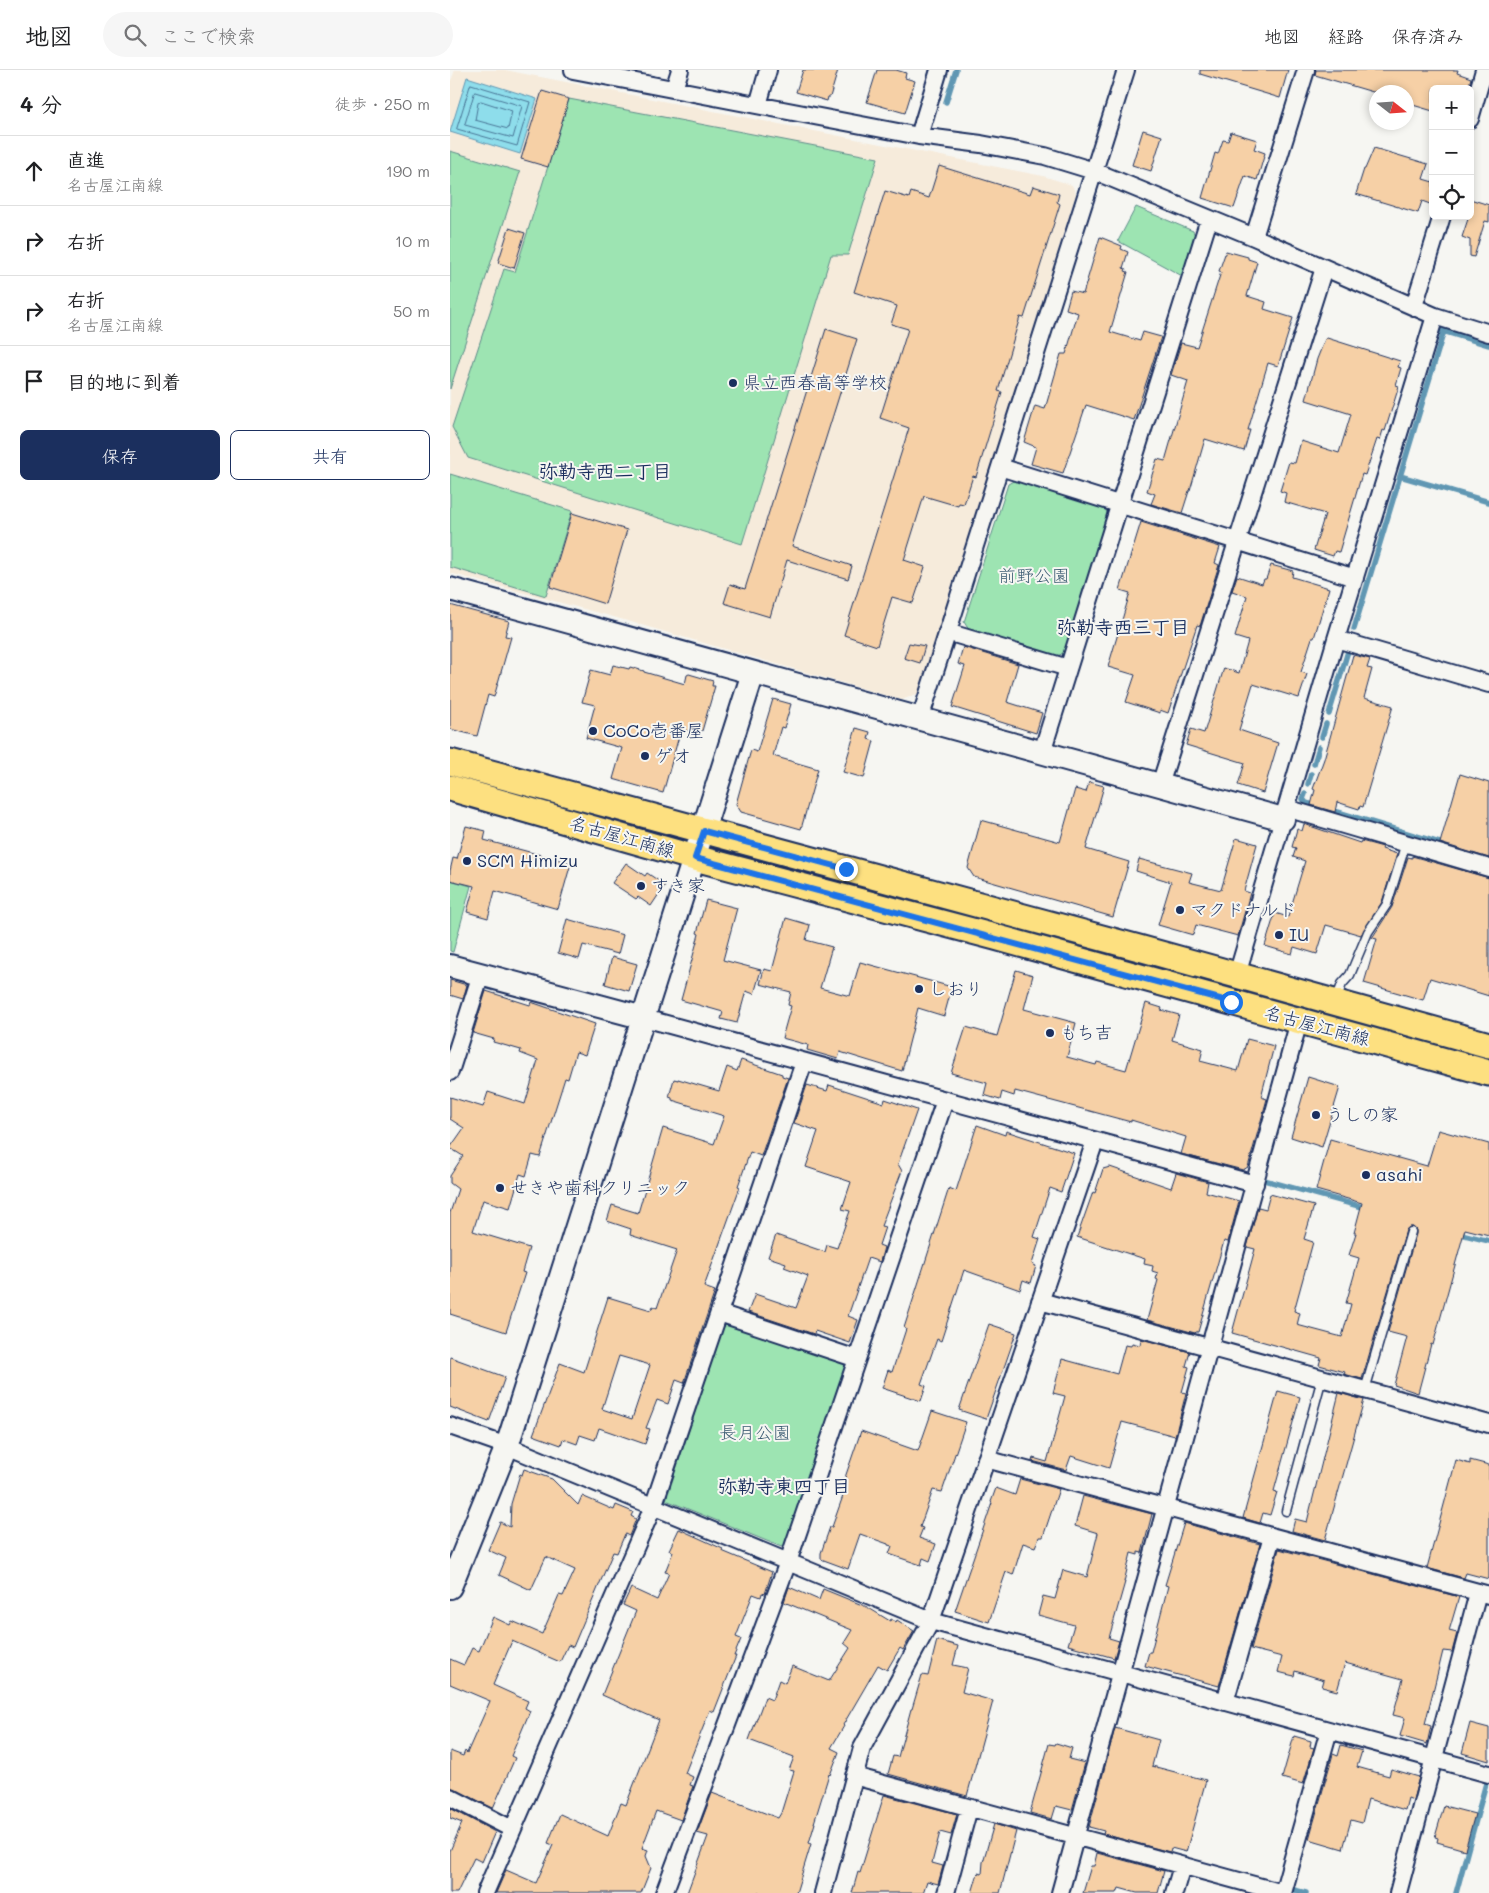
<!DOCTYPE html>
<html lang="ja">
<meta charset="utf-8">
<style>
body{margin:0;font-family:Mali,"Klee One",sans-serif;background:#f6f6f6;color:#202124}
.controls{position:absolute;right:15px;top:15px;display:grid;overflow:hidden;border-radius:8px;box-shadow:0 2px 8px #0003}
.controls button{width:45px;height:45px;display:grid;place-items:center;padding:0;border:0;border-bottom:1px solid #e0e0e0;background:#fff;color:#202124;font:25px sans-serif}
.compass{position:absolute;left:919px;top:15px;width:45px;height:45px;border-radius:50%;background:#fff;box-shadow:0 2px 8px #0003;rotate:107deg}
.stop{position:absolute;width:15px;height:15px;margin:-11px;border:4px solid #1a73e8;border-radius:50%;background:#fff}
.stop.end{background:#1a73e8;border-color:#fff;box-shadow:0 1px 5px #0008}
.list{margin:0;padding:0;list-style:none}
h2{display:flex;justify-content:space-between;align-items:center;height:65px;margin:0;padding:0 20px;font-size:21px}
h2 small{font-size:16px;font-weight:400;color:#757577}
.list li{display:grid;grid-template-columns:32px 1fr auto;gap:15px;align-items:center;box-sizing:border-box;height:70px;padding:0 20px;border-top:1px solid #e0e0e0}
.list b{display:block;font-size:19px;white-space:nowrap}
.list p{margin:0;font-size:16px;white-space:nowrap;color:#757577}
.list em{font-size:16px;font-style:normal;color:#757577}
.actions{display:flex;gap:10px;padding:15px 20px}
.actions a{flex:1;padding:11px 0;border:1px solid #1b2f5e;border-radius:8px;text-align:center;font-size:18px;color:#1b2f5e}
.actions .main{background:#1b2f5e;color:#fff}
.icon{flex:none;width:28px;height:28px;fill:none;stroke:currentColor;stroke-width:2;stroke-linecap:round;stroke-linejoin:round}
.map{position:relative;flex:none;width:1039px;height:1823px;overflow:hidden}
header{display:flex;align-items:center;gap:30px;box-sizing:border-box;height:70px;padding:0 25px;background:#fff;border-bottom:1px solid #e0e0e0}
header strong{font-size:24px}
nav{display:flex;gap:28px;margin-inline-start:auto;font-size:18px}
.search{width:350px;height:45px;background:#f6f6f6;display:flex;align-items:center;gap:12px;box-sizing:border-box;padding:0 18px;border-radius:28px;color:#757577;font-size:19px}
main{display:flex}
aside{flex:1;background:#fff}
.map>svg:first-child{display:block}
.built{fill:#f6ebdb}
.green{fill:#9de4b2;stroke:#5c8a88}
.water{fill:#8eddeb;stroke:#6097b3}
.lines{fill:none;stroke-linecap:round;stroke-linejoin:round}
.shore{stroke:#497596;stroke-width:1}
.stream{stroke:#6097b3;stroke-width:5.5}
.building{fill:#f6d0a6;stroke:#1b2f5e;fill-rule:evenodd}
.lane-casing{stroke:#1b2f5e;stroke-width:11}
.street-casing{stroke:#1b2f5e;stroke-width:20}
.secondary-casing{stroke:#1b2f5e;stroke-width:26}
.primary-casing{stroke:#1b2f5e;stroke-width:29}
.lane{stroke:#f6f6f2;stroke-width:8}
.street{stroke:#f6f6f2;stroke-width:16}
.secondary{stroke:#f6f6f2;stroke-width:22}
.primary{stroke:#fde080;stroke-width:25}
.route{stroke:#1a73e8;stroke-width:6}
.poi-dot{fill:#1b2f5e;stroke:#f6f6f2;stroke-width:2}
.labels{text-anchor:middle;stroke-width:4;stroke-linejoin:round;paint-order:stroke}
.poi-label{font-size:18px;fill:#1b2f5e;stroke:#f6f6f2;text-anchor:start}
.park-label{font-size:18px;fill:#3c5c73;stroke:#f6f6f2}
.street-label{font-size:18px;fill:#1b2f5e;stroke:#f6f6f2}
.neighbourhood-label{font-size:19px;font-weight:bold;fill:#1b2f5e;stroke:#f6f6f2}
</style>
<header>
<strong>地図</strong>
<div class="search"><svg class="icon" aria-label="search" viewBox="0 0 24 24"><circle cx="10" cy="10" r="6"/><path d="M15 15l6 6"/></svg>ここで検索</div>
<nav><a>地図</a><a>経路</a><a>保存済み</a></nav>
</header>
<main>
<aside>
<h2>4 分<small>徒歩 · 250 m</small></h2>
<ul class="list">
<li><svg class="icon" aria-label="ahead" viewBox="0 0 24 24"><path d="M12 20V5M6 11l6-6 6 6"/></svg><div><b>直進</b><p>名古屋江南線</p></div><em>190 m</em></li>
<li><svg class="icon" aria-label="right" viewBox="0 0 24 24"><path d="M7 20v-9h11M14 6l5 5-5 5"/></svg><div><b>右折</b></div><em>10 m</em></li>
<li><svg class="icon" aria-label="right" viewBox="0 0 24 24"><path d="M7 20v-9h11M14 6l5 5-5 5"/></svg><div><b>右折</b><p>名古屋江南線</p></div><em>50 m</em></li>
<li><svg class="icon" aria-label="arrive" viewBox="0 0 24 24"><path d="M6 21V4h12l-3 4 3 4H6"/></svg><div><b>目的地に到着</b></div></li>
</ul>
<div class="actions"><a class="main">保存</a><a>共有</a></div>
</aside>
<div class="map">
<svg width="1039" height="1823" viewBox="0 0 1039 1823">
<rect width="100%" height="100%" fill="#f6f6f2"/>
<filter id="ink" filterUnits="userSpaceOnUse"><feTurbulence type="fractalNoise" baseFrequency=".02" numOctaves="2"/><feDisplacementMap in="SourceGraphic" scale="10" xChannelSelector="R" yChannelSelector="G"/><feConvolveMatrix kernelMatrix="1 2 1 2 8 2 1 2 1" color-interpolation-filters="sRGB"/></filter>
<g filter="url(#ink)">
<path class="built" d="M5,0H55L593,106L622,115L626,124L469,623L452,630L160,546L0,503V13Z"/>
<path class="green" d="M119,29L428,88L398,185H381L292,474L18,388L2,357L54,199L65,202Z
M0,81L70,102L0,319Z
M686,137L743,161L746,168L734,207L668,171Z
M0,404L122,441L96,526L0,497Z
M565,410L655,438L658,445L615,582L606,587L519,560L514,552L558,414Z
M0,810L21,816L3,882L0,881Z
M281,1253L391,1289L395,1296L334,1478L216,1430L273,1257Z"/>
<path class="water" d="M17,7L87,29L70,84L0,62Z"/>
<g class="lines">
<path class="shore" d="M21,14L80,32L67,76L7,59Z
M25,22L72,36L63,68L15,55Z
M31,31L62,41L58,59L25,50L28,33Z"/>
<path class="stream" d="M496,32L506,0
M993,264V261L1039,275
M950,406L1039,432
M904,559L993,264L989,262
M879,644L898,581
M872,667L876,654
M864,694L869,677
M858,714L861,704
M855,724L853,729L856,733L867,736
M878,739L996,775
M814,1110L916,1138
M1007,1163L1039,1171
M844,1820L856,1823
M1006,1823L1036,1713"/>
</g>
<path class="building" d="M353,0H388L380,27H378L377,31L346,22Z
M427,0H446L456,3L455,8L465,11L455,43L417,32Z
M750,0H838L830,28L750,4Z
M866,0H1008L1007,3L1021,8L1018,19H983V41L956,33V22H923L865,5Z
M92,21L119,29L98,97L71,89Z
M693,60L712,66L701,101L682,95Z
M781,62L807,70L804,79L815,83L807,110L795,106L784,138L752,128L765,83L768,84L773,70L778,71Z
M924,78L978,94L973,109L983,112V124L980,134L972,131L968,143L906,124L914,99H915Z
M489,96L580,124L583,116L609,124L607,132L610,134L574,248L570,247L548,321L552,322L526,407L523,406L514,434L509,433L508,436L474,426L454,490L475,497L463,533L442,527L427,576L394,565L459,358L430,348L458,259L441,254L447,236L404,222L435,121L459,128L461,122L479,128Z
M1020,129L1039,135V152L1035,151L1024,187L1020,186V170L1012,167L1019,146H1020Z
M59,158L75,163L64,198L48,193Z
M650,167L672,176L671,179L678,182L673,198L676,199L675,201L678,202L660,262L690,271L693,262L711,267L684,350L636,335L613,403L581,394L586,377L574,372L585,336L595,339L611,284H616L628,243L616,239L621,221L633,224Z
M776,181L798,187V189L807,192L797,226L816,232L814,239L843,248L828,296L818,293L798,360H800L794,381L755,369L740,421H739L732,443L701,434L705,424L697,421L707,389L715,391L738,311L721,305L731,273L747,277L771,202L769,201Z
M376,259L407,269L342,476L402,496L398,509L337,490L320,547L274,533L280,514L295,519Z
M877,268L950,291L948,297L951,298L946,315L949,316L935,361L933,360L930,370L927,369L915,405L912,404L889,482L885,481L883,486L864,480L875,444L834,432L836,423L830,421L839,392L845,393L851,371L889,383L901,344L856,330L867,289L875,269Z
M122,443L177,460L155,534L100,517Z
M691,452L770,477L765,493L769,495L750,556L747,555L718,643L710,640V643L676,632L685,605L658,597L680,523L670,520Z
M821,495L843,501L842,507L879,518L864,568H862L851,602L857,604L849,628L803,614L789,660L828,673L813,723L788,715L795,693L736,675L741,659L754,663L774,598L789,603L798,571L785,567L797,526L782,521L787,506L812,514L814,509H816Z
M0,535L59,551L55,566L61,567L44,627L38,625L27,666L0,659Z
M459,573L475,576L470,593L454,588Z
M513,577L568,594L557,632L592,643L586,663L502,637L515,596L508,594Z
M903,585L920,589L917,598L922,599L914,628L943,636L913,737L910,736L909,739L887,732L885,742L861,735L865,720L863,719L874,689Z
M163,595L179,599L180,597L194,601V602L235,614L237,605L239,604L263,611L262,616H265L252,661L249,660L248,664L231,659L213,723L163,709L172,678L136,668L145,635L132,632L141,600L160,605Z
M323,629L341,634L334,658L331,657L323,686L368,699L351,759L291,742L286,734L301,680L307,682Z
M406,658L420,662L418,669L424,671L414,708L393,702Z
M1010,704L1039,713V788L990,773Z
M639,712L654,716L636,779L679,792L663,847L524,807L518,798L531,750L610,772L625,719L636,722Z
M854,754L910,773L911,771L933,777L932,779L947,784L932,832L911,865L876,855L867,884L844,877L842,884L815,876L825,843L838,847L855,791L843,787L846,778L842,777L847,759L852,761Z
M16,756L36,761L34,770L121,793L108,839L45,821L38,848L17,842L24,816L0,810V801L3,788L7,789Z
M786,768L807,774L794,821L800,823L788,866L746,855L743,865L708,855L721,812L686,801L689,789L742,803L739,812L771,820Z
M962,786L1039,808V926L980,908L973,930L914,913L927,869L922,868L942,837L958,787L962,788Z
M176,793L195,806L197,803L215,815L201,836L188,827L186,829L162,813Z
M256,830L287,838L273,890L311,900L304,924L296,921L287,953L271,949L273,942L231,930L249,864L247,863Z
M336,848L360,855L356,870L382,877L370,918L400,926L410,892L502,917L494,946L468,938L452,1001L390,982L388,989L357,980L358,975L332,968L341,936L338,935L341,922L310,914L314,899L322,901Z
M117,849L173,865L168,884L133,875L129,889L108,883Z
M162,887L187,894L179,921L155,914Z
M566,900L583,905L574,939L626,953L617,987L646,995L647,992L676,1000L696,933L712,938L711,940L729,945L722,970L753,979L750,991L788,1001L797,969L824,976L811,1027L817,1029L798,1097L793,1100L731,1084L736,1067L681,1050V1052L565,1021L564,1026L552,1022L550,1030L534,1025L537,1013L501,1003L516,957L547,966Z
M0,910L17,915L13,929L0,925Z
M36,921L80,935L81,932L145,954L135,985L126,982L118,1009L115,1008L90,1087L82,1085L76,1106L70,1104L60,1138L33,1130L23,1161L79,1178L72,1202L75,1203L56,1262L0,1244V1143L8,1119L0,1113V1106L13,1086L0,1078L14,1058L0,1049V1027L33,1037L38,1022L75,1034L88,990L70,983L71,980L43,972L44,969L23,963Z
M291,990L332,1004V1006L338,1008L311,1086L300,1082L288,1116L290,1117L254,1217L265,1221L234,1313L226,1310L218,1334L207,1330L196,1358L200,1359L195,1374L149,1358L145,1370L130,1365L127,1374L113,1369L111,1375L83,1365L110,1293L134,1302L158,1227L201,1240L203,1236L207,1238L227,1180L180,1165L181,1159L157,1151L162,1135L188,1143L213,1058L264,1074L274,1046L222,1030V1028L219,1027L224,1009L228,1010V1009L269,1021L277,997L287,1001ZM169,1286L200,1295L182,1349L152,1339Z
M858,1007L890,1017L872,1077L841,1067Z
M357,1015L377,1021L379,1015L434,1033L435,1029L467,1040L448,1094L452,1101L431,1156L435,1157L429,1175L434,1177L430,1192L418,1188L398,1246L408,1250L400,1273L365,1261L364,1264L298,1242L305,1224L346,1238L358,1206L334,1197L336,1193L318,1187L326,1165L375,1182L377,1175L387,1178L400,1141L392,1139L401,1112L356,1097L368,1061L344,1053Z
M527,1055L555,1065L556,1061L624,1083L611,1122L600,1118L584,1167L590,1169L582,1194L586,1196L581,1213L573,1210L570,1220L514,1200L491,1271L487,1269L471,1314L476,1316L471,1331L432,1318L438,1300L442,1302L456,1259L454,1258L499,1118L506,1121Z
M988,1060L1039,1074V1165L1015,1159L983,1275L981,1274L968,1323L944,1315L957,1267L938,1262L966,1164V1160L963,1157H959L956,1160L912,1309L894,1304L895,1302L869,1295L871,1288L782,1263L805,1179L797,1177L808,1137L816,1139L820,1124L864,1136L854,1169L863,1172L844,1241L850,1243L847,1255L892,1267L901,1234L896,1233L909,1188L899,1185L906,1163H904L912,1133L866,1120L880,1069L977,1096Z
M660,1097L721,1118L726,1103L758,1112L756,1122L789,1131L778,1172L774,1171L748,1262H746L745,1263L697,1250L708,1210L706,1209L708,1203L702,1201L703,1196L694,1194L695,1189L627,1167L643,1122L645,1123L653,1099Z
M539,1254L566,1263L536,1349L509,1340Z
M691,1269L740,1282L736,1296L739,1297L732,1322L736,1323L725,1366L672,1352L659,1398L621,1386L616,1400L582,1391L583,1388L597,1392L615,1326L603,1323L612,1289L667,1304L675,1275L681,1276L682,1273L690,1275Z
M0,1287L55,1307L39,1352L0,1337Z
M828,1321L850,1327L824,1421L827,1422L820,1445L813,1443L810,1453L793,1448Z
M889,1323L914,1330L875,1470L842,1461L845,1449L857,1452Z
M482,1341L516,1352L492,1422L483,1420L470,1457L473,1458L469,1468L486,1474L480,1491L473,1488L471,1495L439,1484L442,1476L438,1475V1474L410,1464L398,1499L371,1489V1483L380,1457H382L393,1426L389,1425L411,1361L468,1381Z
M1006,1390L1020,1394V1390L1039,1395V1509L1016,1503L1014,1508L977,1498Z
M74,1399L102,1409L128,1435L132,1426L164,1440L166,1435L183,1442L181,1446L186,1449L179,1466L175,1464L167,1483L163,1482L123,1577L118,1575L110,1592L62,1571L43,1615L78,1631L75,1638L80,1641L61,1686L65,1688L43,1738L0,1717V1681L13,1686L15,1681L17,1683L40,1631L0,1614V1589L14,1595L22,1578L29,1581L43,1547L60,1555L62,1551L92,1564L109,1525L113,1526L125,1500L96,1487L81,1520L49,1505L56,1488L38,1480L50,1452L60,1457L61,1434L70,1404L72,1405Z
M570,1409L609,1419L593,1467H589L585,1477L573,1473L563,1505L556,1502L539,1552L505,1541L542,1433L541,1432L546,1418L565,1425Z
M633,1426L702,1444L692,1483L688,1482V1485L681,1483L674,1512H675L659,1568L669,1571L664,1588L618,1575L624,1555L588,1545L593,1526L605,1529L613,1500L637,1507L648,1463L625,1456Z
M734,1453L810,1474L769,1616L695,1596L699,1582H701L718,1516L715,1515Z
M229,1459L273,1479L272,1481L322,1502L315,1524L312,1523L311,1527L303,1524L286,1567L291,1569L284,1586H286L264,1642L260,1640L235,1703L243,1707L240,1715L243,1716L231,1750L206,1741L192,1778L198,1780L196,1786L201,1798L191,1823H46L56,1800L86,1813L103,1775L98,1773L110,1744L158,1766L171,1733L176,1735L209,1650L152,1625L186,1541L173,1535L181,1518L207,1530L219,1503L215,1502L223,1482L219,1480Z
M829,1479L1009,1527L999,1561L1007,1563L1002,1582L993,1581L975,1654L981,1656L977,1674L950,1666L955,1648L943,1645L953,1609L895,1593L887,1621L872,1617L874,1610L845,1601L844,1606L828,1602L832,1587L801,1579Z
M339,1517L369,1530L373,1519L417,1537L440,1551L441,1549L446,1552L447,1550L464,1561L453,1580L450,1578L437,1600L428,1595L393,1655L394,1656L381,1678L389,1682L380,1705L379,1704L364,1753H365L359,1773L361,1774L346,1823H237L258,1766L247,1763L262,1723L328,1748L331,1743L344,1701L339,1700L344,1687L299,1670L315,1627L322,1630L329,1610L335,1613L342,1596L379,1611L400,1578L394,1573L402,1560L334,1532Z
M487,1570L508,1576L503,1595L518,1598L512,1622L543,1631L517,1726L438,1704L443,1686L448,1687L461,1639H462L472,1605L478,1606Z
M1020,1653L1039,1658V1691L1012,1683Z
M665,1658L709,1670L702,1696L756,1710L736,1782L721,1778L720,1782L653,1764L654,1761L639,1757Z
M844,1666L861,1671L860,1677L864,1678L853,1714L832,1708Z
M606,1673L622,1678L619,1689L635,1693L622,1740L606,1736L602,1749L580,1743L599,1674L605,1675Z
M891,1675L912,1681L907,1697L939,1706L941,1699L969,1707L963,1730L958,1728L955,1740L918,1729L912,1753L901,1750L893,1779L859,1769L883,1684L888,1686Z
M434,1725L507,1744L501,1765L490,1762L482,1793L493,1796L488,1814L477,1811L473,1823H402L408,1802L410,1803Z
M994,1736L1025,1744L1015,1780L987,1772L988,1768L985,1767Z
M0,1738L45,1762L32,1792L24,1788L7,1823H0V1781L12,1753L0,1748Z
M544,1754L566,1761L550,1823H522L528,1803L532,1804L533,1792Z
M647,1783L714,1801L708,1823H687L669,1818L667,1823H633L641,1796H644Z"/>
<g class="lines">
<defs>
<path id="lane" d="M887,928L892,914L900,905L918,862L937,834L956,773
M915,1320L961,1162
M836,1441L872,1308"/>
<path id="street" d="M123,0L469,66L531,74L595,86L644,101L804,167L985,246L1039,263
M224,19L230,0
M308,35L318,0
M1020,49L1034,0
M469,66L489,0
M804,167L856,0
M964,236L992,146
M550,397L905,508
M497,562L618,598
M886,569L1039,614
M470,649L676,0
M592,682L759,149
M710,715L874,198
M836,738L1039,798
M787,905L886,569L985,246
M194,948L805,1114
M0,1002L31,904
M590,1231L1039,1354
M269,1243L407,1289
M0,1356L57,1376L481,1551L1039,1704
M536,1389L1039,1525
M775,1632L822,1467
M404,1706L833,1823
M0,1727L62,1759
M35,1823L203,1437L354,992
M214,1823L338,1492L495,1030
M373,1823L412,1678L481,1551L645,1071
M496,1823L519,1738
M610,1823L849,951
M724,1823L732,1796
M833,1823L879,1660
M948,1823L1028,1523"/>
<path id="secondary" d="M0,519L833,749
M0,896L194,948
M0,1517L57,1376L303,603"/>
<path id="primary" d="M0,692L689,878L1039,975
M0,718L245,788L545,867L1039,1003"/>
</defs>
<use href="#lane" class="lane-casing"/>
<use href="#street" class="street-casing"/>
<use href="#secondary" class="secondary-casing"/>
<use href="#primary" class="primary-casing"/>
<use href="#lane" class="lane"/>
<use href="#street" class="street"/>
<use href="#secondary" class="secondary"/>
<use href="#primary" class="primary"/>
</g>
</g>
<g class="lines" filter="url(#ink)">
<path class="route" d="M396,799L254,761L245,788L781,932"/>
</g>
<g class="poi-dot">
<circle cx="283" cy="313" r="5"/>
<circle cx="143" cy="661" r="5"/>
<circle cx="195" cy="686" r="5"/>
<circle cx="17" cy="791" r="5"/>
<circle cx="191" cy="816" r="5"/>
<circle cx="730" cy="840" r="5"/>
<circle cx="829" cy="865" r="5"/>
<circle cx="469" cy="919" r="5"/>
<circle cx="600" cy="963" r="5"/>
<circle cx="866" cy="1045" r="5"/>
<circle cx="916" cy="1105" r="5"/>
<circle cx="50" cy="1118" r="5"/>
</g>
<g class="labels">
<g class="poi-label">
<text x="293" y="319">県立西春高等学校</text>
<text x="153" y="667">CoCo壱番屋</text>
<text x="205" y="692">ゲオ</text>
<text x="27" y="797">SCM Himizu</text>
<text x="201" y="822">すき家</text>
<text x="740" y="846">マクドナルド</text>
<text x="839" y="871">IU</text>
<text x="479" y="925">しおり</text>
<text x="610" y="969">もち吉</text>
<text x="876" y="1051">うしの家</text>
<text x="926" y="1111">asahi</text>
<text x="60" y="1124">せきや歯科クリニック</text>
</g>
<g class="park-label">
<text x="584" y="512">前野公園</text>
<text x="305" y="1369">長月公園</text>
</g>
<g class="street-label">
<text transform="translate(172 767) rotate(16)" y="6">名古屋江南線</text>
<text transform="translate(867 956) rotate(15)" y="6">名古屋江南線</text>
</g>
<g class="neighbourhood-label">
<text x="155" y="408">弥勒寺西二丁目</text>
<text x="673" y="564">弥勒寺西三丁目</text>
<text x="334" y="1423">弥勒寺東四丁目</text>
</g>
</g>
</svg>
<div class="controls">
<button>+</button>
<button>−</button>
<button><svg class="icon" aria-label="locate" viewBox="0 0 24 24"><circle cx="12" cy="12" r="6"/><path d="M12 2v4M12 18v4M2 12h4M18 12h4"/></svg></button>
</div>
<svg class="compass" viewBox="-18 -18 36 36"><path d="M0-13l5 13h-10z" fill="#e53935"/><path d="M0 13l5-13h-10z" fill="#757577"/></svg>
<div class="stop" style="left:781px;top:932px"></div>
<div class="stop end" style="left:396px;top:799px"></div>
</div>
</main>
